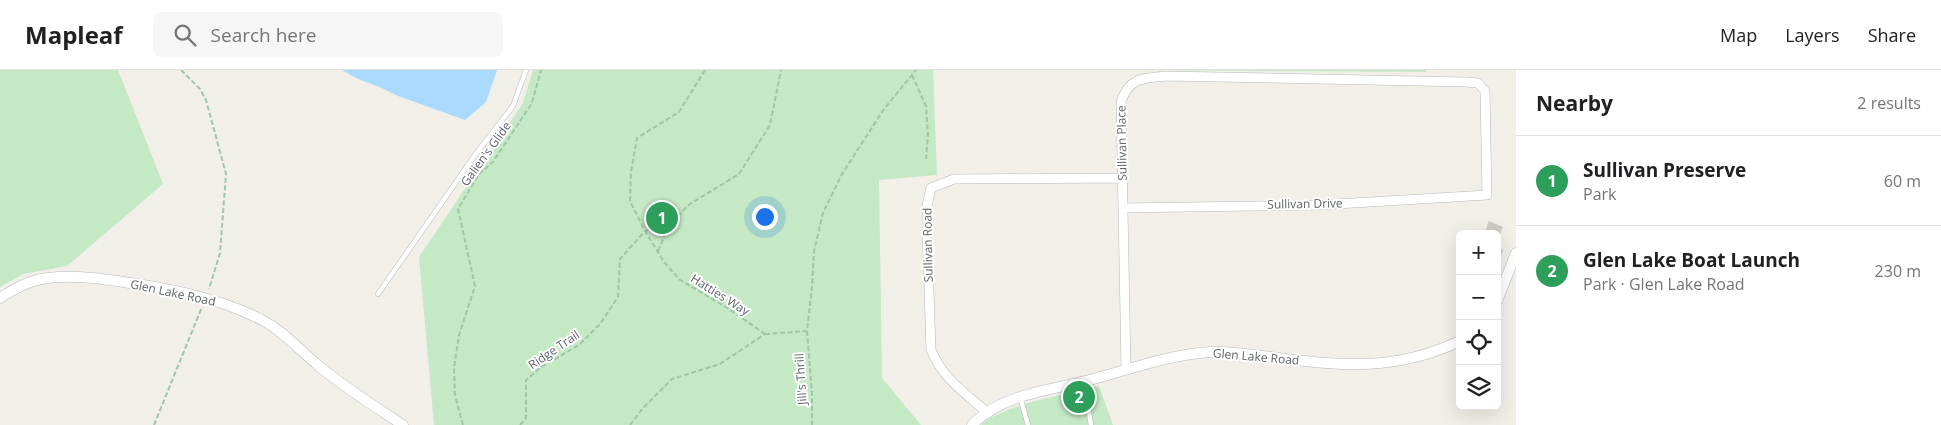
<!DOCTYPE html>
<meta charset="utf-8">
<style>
body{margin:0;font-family:"Open Sans",sans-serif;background:#f6f6f6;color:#202124}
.controls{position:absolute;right:15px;bottom:15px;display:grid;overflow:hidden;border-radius:8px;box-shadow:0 5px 20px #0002}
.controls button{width:45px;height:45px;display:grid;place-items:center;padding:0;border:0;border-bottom:1px solid #e0e0e0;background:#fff;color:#202124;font:25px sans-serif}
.you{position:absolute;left:764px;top:146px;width:18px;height:18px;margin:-12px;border:4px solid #fff;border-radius:50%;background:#1a73e8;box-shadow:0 0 0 8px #1a73e833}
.badge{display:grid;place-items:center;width:32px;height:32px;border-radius:50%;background:#ea4335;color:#fff;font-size:16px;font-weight:700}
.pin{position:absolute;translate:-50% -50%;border:2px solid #fff;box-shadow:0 1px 5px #0006}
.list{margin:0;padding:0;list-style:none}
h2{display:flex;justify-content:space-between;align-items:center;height:65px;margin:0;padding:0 20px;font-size:21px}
h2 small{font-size:16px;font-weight:400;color:#757577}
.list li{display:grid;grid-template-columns:32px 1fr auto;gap:15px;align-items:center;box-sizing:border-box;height:90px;padding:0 20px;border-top:1px solid #e0e0e0}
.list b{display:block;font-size:19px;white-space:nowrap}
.list p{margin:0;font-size:16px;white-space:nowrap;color:#757577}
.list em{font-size:16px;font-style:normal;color:#757577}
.icon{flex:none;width:28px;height:28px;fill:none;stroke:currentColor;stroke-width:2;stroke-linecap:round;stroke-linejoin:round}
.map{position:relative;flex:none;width:1516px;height:355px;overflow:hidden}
header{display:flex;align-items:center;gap:30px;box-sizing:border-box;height:70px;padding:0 25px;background:#fff;border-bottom:1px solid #e0e0e0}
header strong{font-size:24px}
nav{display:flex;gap:28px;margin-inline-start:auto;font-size:18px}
.search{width:350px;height:45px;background:#f6f6f6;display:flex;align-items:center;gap:12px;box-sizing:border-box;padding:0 18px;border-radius:8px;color:#757577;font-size:19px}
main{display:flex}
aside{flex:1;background:#fff}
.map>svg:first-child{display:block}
.green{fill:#c5e8c5}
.water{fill:#aadaff}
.building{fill:#cccac5}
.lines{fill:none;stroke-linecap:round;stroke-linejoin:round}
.service-casing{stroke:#b5b8bc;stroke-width:5.5}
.minor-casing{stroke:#b5b8bc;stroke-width:10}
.tertiary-casing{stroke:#b5b8bc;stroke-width:11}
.path{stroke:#9cc7a9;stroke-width:2;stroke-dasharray:5 2.5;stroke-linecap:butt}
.service{stroke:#fff;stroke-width:4.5}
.minor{stroke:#fff;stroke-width:9}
.tertiary{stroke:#fff;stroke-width:10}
.labels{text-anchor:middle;stroke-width:4;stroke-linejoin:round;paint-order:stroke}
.street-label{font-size:12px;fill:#5f6368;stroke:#fff}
</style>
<header>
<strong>Mapleaf</strong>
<div class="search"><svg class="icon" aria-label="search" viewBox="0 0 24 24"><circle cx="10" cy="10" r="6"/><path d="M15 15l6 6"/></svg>Search here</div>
<nav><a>Map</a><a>Layers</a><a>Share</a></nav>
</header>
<main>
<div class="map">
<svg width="1516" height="355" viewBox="0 0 1516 355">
<rect width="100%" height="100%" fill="#f1efe8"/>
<path class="green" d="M0,0H118L163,114L67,196L23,204L0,217Z
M533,0H933L937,105L879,110L882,308L921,355H434L419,187L523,33Z
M1130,0H1426V2Z
M1099,316L1113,355H981C998,336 1072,323 1099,316Z"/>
<path class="water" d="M342,0H497L486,32L465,50L398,26L382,18L358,9Z"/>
<path class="building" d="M1489,151L1503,157L1497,171V164H1484Z
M1497,178L1503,180L1497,195Z"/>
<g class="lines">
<defs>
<path id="service" d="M378,224L475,85L513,36L526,0
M1082,312L1087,331L1091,355
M1020,327L1028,355"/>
<path id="minor" d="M1123,138L1320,135L1487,125L1485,21L1478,13L1466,12L1166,6C1144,8 1129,7 1121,32L1126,299
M988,343C964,322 944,310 931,280L927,159V136L931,118L954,109L1122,108"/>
<path id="tertiary" d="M0,228C16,218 30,210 48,208C71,205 95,208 117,211C164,218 213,226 256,247C281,258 298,279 319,296C345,318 374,336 403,355
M1497,231L1516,183
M972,355C996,329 1039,321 1073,314C1118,304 1163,285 1210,282C1232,281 1256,285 1278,288C1345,296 1396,301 1460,271"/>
</defs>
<use href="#service" class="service-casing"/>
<use href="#minor" class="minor-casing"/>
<use href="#tertiary" class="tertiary-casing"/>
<path class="path" d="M181,0L200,19L206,30L226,104L220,183L209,219
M705,0L679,42L637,68L631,102L630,131L645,161L664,192L680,210L726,237L765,264
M912,5L926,36L928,65L926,89
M658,181L670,153
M807,261L812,324V355
M765,264L807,261L812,217L814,181L823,143L842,104L884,39L916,0
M154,355L202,237
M463,355L455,325L454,298L459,265L475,216L458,139L479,104L493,92L532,33L541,0
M520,355L526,348V310L541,297L579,275L600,254L618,227L620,189L645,161L670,153L690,134L739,104L770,55L781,0
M630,355L643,338L672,309L720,294L765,264"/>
<use href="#service" class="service"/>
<use href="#minor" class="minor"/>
<use href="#tertiary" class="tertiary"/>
</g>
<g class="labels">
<g class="street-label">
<text transform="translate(1122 73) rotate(-91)" y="4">Sullivan Place</text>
<text transform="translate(486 84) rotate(-54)" y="4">Galien's Glide</text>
<text transform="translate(1305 134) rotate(-1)" y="4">Sullivan Drive</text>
<text transform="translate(928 175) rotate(-91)" y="4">Sullivan Road</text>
<text transform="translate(173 223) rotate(12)" y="4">Glen Lake Road</text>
<text transform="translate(720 225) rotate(32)" y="4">Hatties Way</text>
<text transform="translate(554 280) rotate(-34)" y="4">Ridge Trail</text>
<text transform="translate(1256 287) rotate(5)" y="4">Glen Lake Road</text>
<text transform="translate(801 309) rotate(-94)" y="4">Jill's Thrill</text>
</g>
</g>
</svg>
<div class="controls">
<button>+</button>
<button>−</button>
<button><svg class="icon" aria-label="locate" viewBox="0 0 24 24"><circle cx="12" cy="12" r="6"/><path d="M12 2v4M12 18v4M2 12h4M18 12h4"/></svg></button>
<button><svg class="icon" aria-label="layers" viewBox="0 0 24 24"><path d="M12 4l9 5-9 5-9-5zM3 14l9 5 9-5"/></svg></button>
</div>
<div class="you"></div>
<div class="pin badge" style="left:662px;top:148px;background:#2e9e5b">1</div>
<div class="pin badge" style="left:1079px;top:327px;background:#2e9e5b">2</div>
</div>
<aside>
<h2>Nearby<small>2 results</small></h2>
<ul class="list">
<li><span class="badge" style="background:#2e9e5b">1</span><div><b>Sullivan Preserve</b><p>Park</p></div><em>60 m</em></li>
<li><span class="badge" style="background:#2e9e5b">2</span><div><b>Glen Lake Boat Launch</b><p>Park · Glen Lake Road</p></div><em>230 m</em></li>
</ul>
</aside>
</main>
